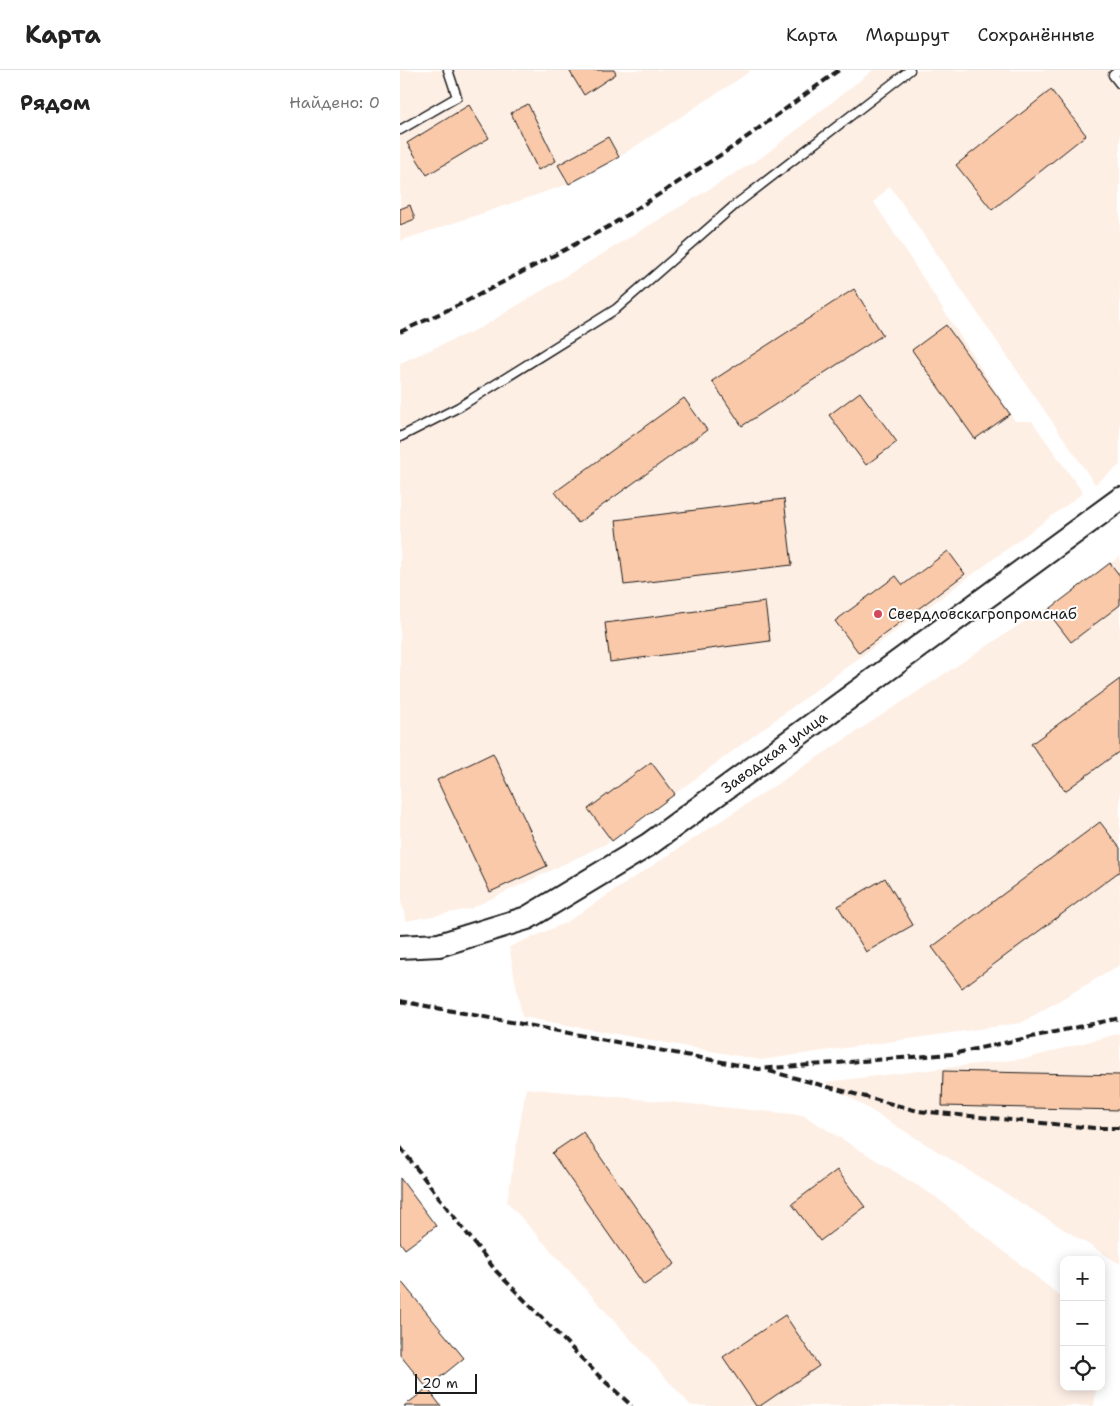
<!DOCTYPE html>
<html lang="ru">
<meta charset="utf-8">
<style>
body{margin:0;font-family:"Shantell Sans",sans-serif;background:#f6f6f6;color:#222}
.controls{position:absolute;right:15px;bottom:15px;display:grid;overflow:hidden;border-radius:10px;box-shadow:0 2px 12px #0003}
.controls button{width:45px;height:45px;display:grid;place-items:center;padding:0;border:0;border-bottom:1px solid #e0e0e0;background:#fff;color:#222;font:25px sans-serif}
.scale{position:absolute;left:15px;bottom:12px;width:62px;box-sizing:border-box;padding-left:5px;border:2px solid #1c1c1c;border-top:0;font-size:14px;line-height:18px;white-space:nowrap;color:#1c1c1c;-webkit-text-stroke:4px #fff;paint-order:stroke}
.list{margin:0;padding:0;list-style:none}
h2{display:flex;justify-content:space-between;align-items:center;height:65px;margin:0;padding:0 20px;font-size:21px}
h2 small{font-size:16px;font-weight:400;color:#767676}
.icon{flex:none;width:28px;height:28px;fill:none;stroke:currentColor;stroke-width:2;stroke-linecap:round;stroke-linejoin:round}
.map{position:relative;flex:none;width:720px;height:1336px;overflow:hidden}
header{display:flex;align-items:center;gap:30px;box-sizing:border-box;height:70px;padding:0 25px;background:#fff;border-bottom:1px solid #e0e0e0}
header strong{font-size:24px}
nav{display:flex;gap:28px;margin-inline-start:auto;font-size:18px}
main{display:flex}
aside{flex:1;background:#fff}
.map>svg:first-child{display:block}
.built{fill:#feefe5}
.building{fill:#fac9a9;stroke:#1c1c1c}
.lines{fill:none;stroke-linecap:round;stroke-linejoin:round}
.lane-casing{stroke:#1c1c1c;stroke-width:11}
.secondary-casing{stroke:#1c1c1c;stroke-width:26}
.lane{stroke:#fff;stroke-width:8}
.secondary{stroke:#fff;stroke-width:22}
.rail{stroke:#1c1c1c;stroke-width:4;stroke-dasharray:8 4;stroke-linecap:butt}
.poi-dot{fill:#d1495b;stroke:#fff;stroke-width:2}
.labels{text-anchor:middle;stroke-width:4;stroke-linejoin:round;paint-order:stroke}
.poi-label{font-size:15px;fill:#1c1c1c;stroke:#fff;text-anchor:start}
.street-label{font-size:15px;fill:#1c1c1c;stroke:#fff}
</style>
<header>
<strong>Карта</strong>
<nav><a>Карта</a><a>Маршрут</a><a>Сохранённые</a></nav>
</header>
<main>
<aside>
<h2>Рядом<small>Найдено: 0</small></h2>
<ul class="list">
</ul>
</aside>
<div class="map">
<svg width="720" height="1336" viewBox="0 0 720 1336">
<rect width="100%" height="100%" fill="#fff"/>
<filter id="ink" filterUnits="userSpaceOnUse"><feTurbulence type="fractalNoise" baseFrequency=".02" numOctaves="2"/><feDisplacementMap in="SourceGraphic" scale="10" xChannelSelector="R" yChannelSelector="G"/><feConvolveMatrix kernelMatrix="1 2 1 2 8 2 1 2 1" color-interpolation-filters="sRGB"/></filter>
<g filter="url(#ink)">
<path class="built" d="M0,0H351L345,5L219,87L169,114L0,171Z
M473,0H720V395L695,414L490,116L474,132L615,351H632L683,423L208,773L70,839L6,851L0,827V293L82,257L362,87Z
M720,486V895L621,953L361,990L122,947L109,877L165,853L645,538L648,541Z
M720,963V1194L425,1012L628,988Z
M126,1018L403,1045L536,1127L664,1229V1317H696L694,1336H291L107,1132Z"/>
<path class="building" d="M173,0H214L216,4L184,25L170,2Z
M651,20L686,65L592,140L556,95Z
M128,34L156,91L138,100L111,43Z
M69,35L89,68L27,105L7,73Z
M208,67L219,87L169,114L158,95Z
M10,135L15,149L0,155V139Z
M454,219L483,265L342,356L312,311Z
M546,255L610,344L575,369L512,280Z
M460,322L497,372L466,395L429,345Z
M284,328L307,360L178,453L155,422Z
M384,429L392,495L224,515L216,450Z
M548,481L565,504L459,583L435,551L496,506L503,515Z
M710,493L720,506V535L671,572L647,541Z
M365,532L370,571L210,592L205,553Z
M720,609V681L665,721L631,674Z
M93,683L147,796L90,822L37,710Z
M251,692L275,724L212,771L188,739Z
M700,752L720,778V801L562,918L532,877Z
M485,808L513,855L466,882L438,836Z
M543,1001L720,1005V1040L542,1036Z
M183,1062L275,1194L244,1215L152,1083Z
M437,1100L465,1137L420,1171L392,1134Z
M0,1108L36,1156L5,1179L0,1172Z
M0,1210L64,1288L27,1318L0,1285Z
M385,1245L419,1296L360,1336H356L323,1287Z
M27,1318L41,1336H4L20,1324Z"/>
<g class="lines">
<defs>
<path id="lane" d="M719,0L713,5L720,14
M0,60L57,27L48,0
M0,367L59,337L216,239L335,135L510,0"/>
<g id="secondary">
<path id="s1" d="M0,877L39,875L127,848L248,775L720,429"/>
</g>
</defs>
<use href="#lane" class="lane-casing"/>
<use href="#secondary" class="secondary-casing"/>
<use href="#lane" class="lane"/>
<use href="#secondary" class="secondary"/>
<path class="rail" d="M0,262L65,232L208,157L333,77L439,0
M0,931L359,999L552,984L720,948
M369,1001L518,1041L694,1058H720
M0,1077L96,1201L198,1305L232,1336"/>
</g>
</g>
<circle class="poi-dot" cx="478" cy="544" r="5"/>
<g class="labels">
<g class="poi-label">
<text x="488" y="549">Свердловскагропромснаб</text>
</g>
<g class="street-label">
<text dy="5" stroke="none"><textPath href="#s1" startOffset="429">Заводская улица</textPath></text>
</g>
</g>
</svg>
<div class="controls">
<button>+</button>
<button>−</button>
<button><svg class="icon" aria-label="locate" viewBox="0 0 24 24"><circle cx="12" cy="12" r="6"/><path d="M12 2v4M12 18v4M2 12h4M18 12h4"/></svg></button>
</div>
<div class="scale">20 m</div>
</div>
</main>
